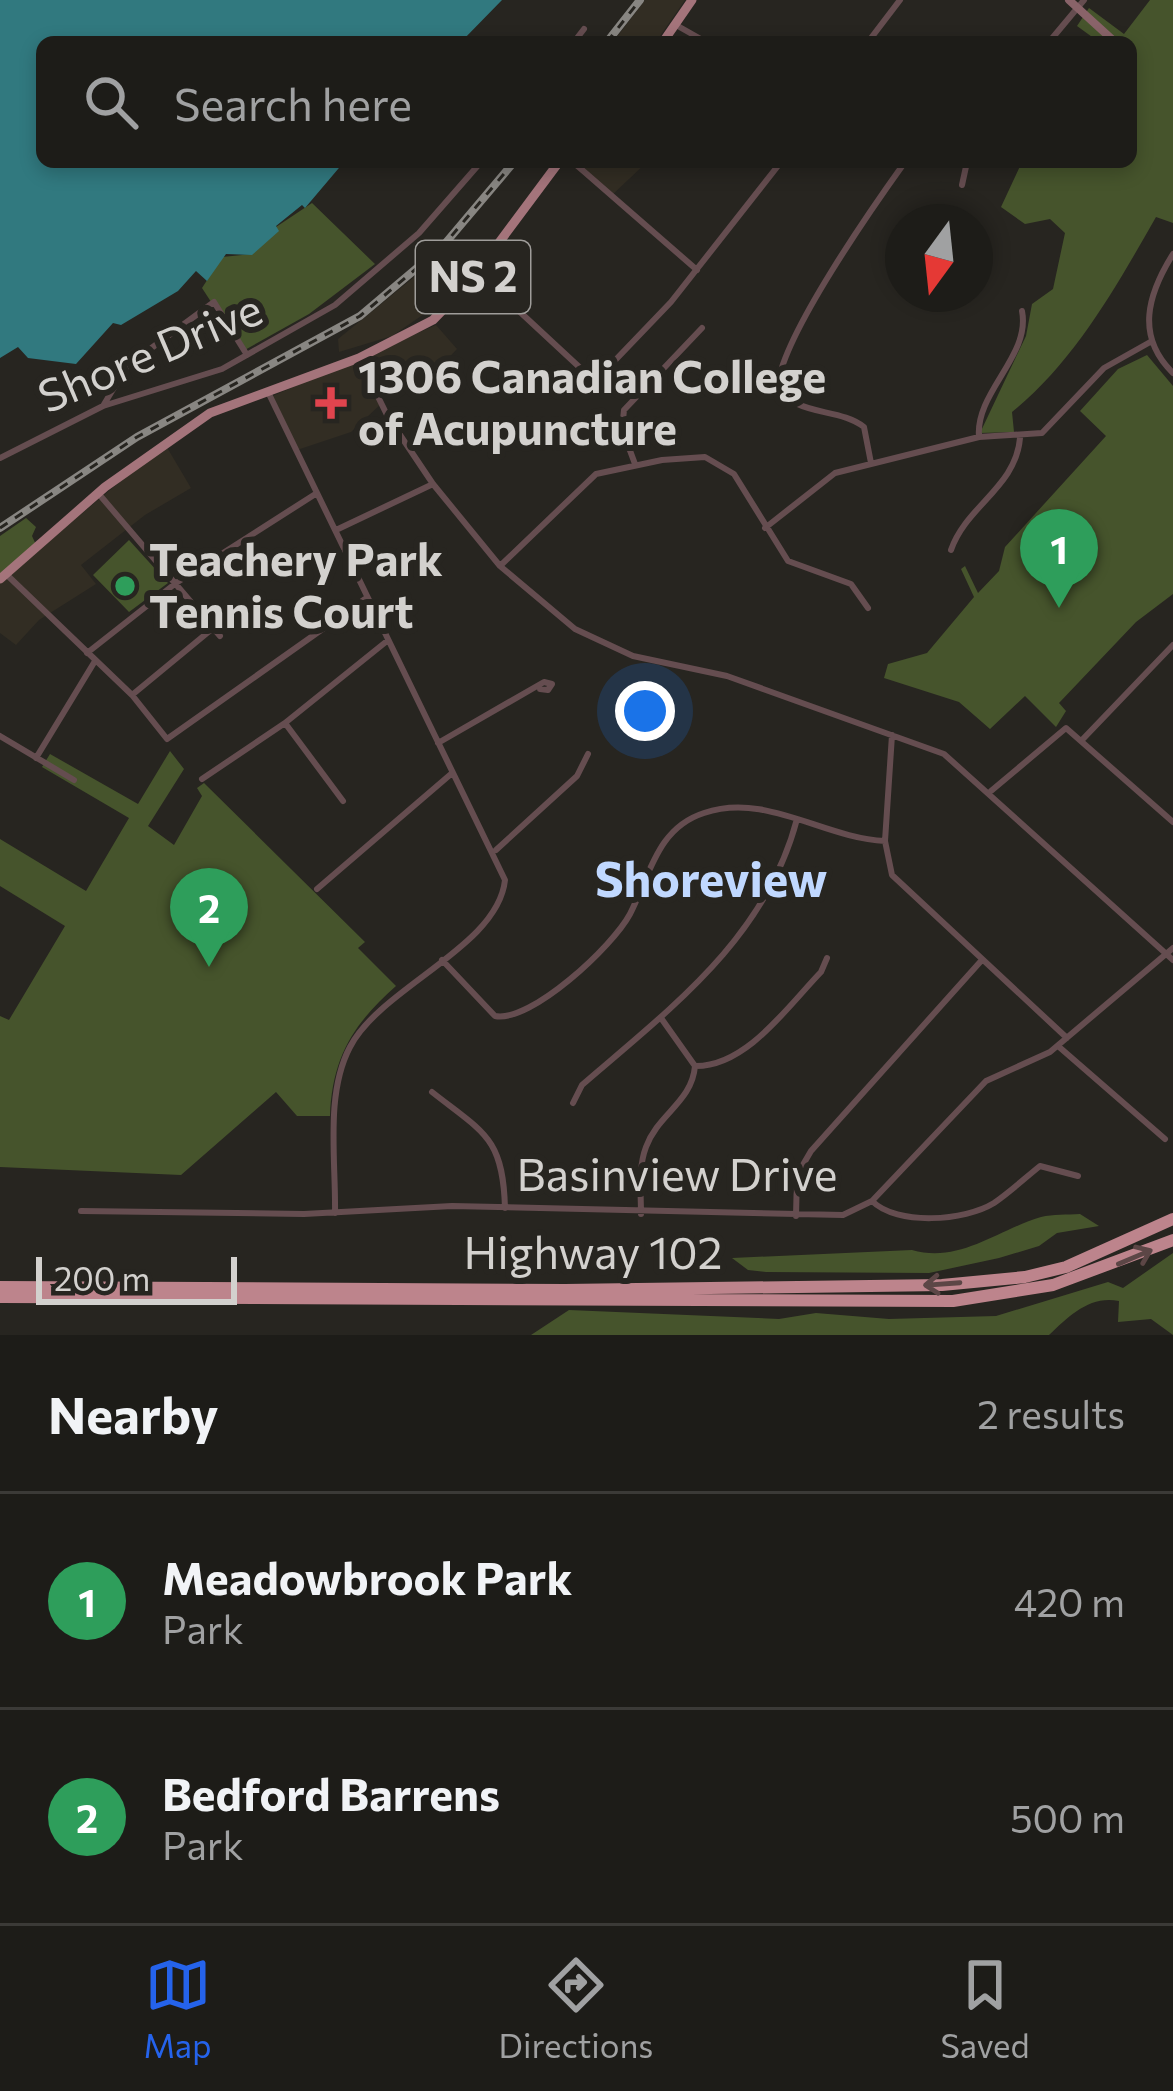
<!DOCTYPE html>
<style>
body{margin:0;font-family:Commissioner,sans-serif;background:#2a2925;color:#f1f3f6}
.compass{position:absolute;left:885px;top:204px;width:108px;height:108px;border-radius:50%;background:#1d1c18;box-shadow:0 6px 18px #0003;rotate:195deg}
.scale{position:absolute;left:36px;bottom:30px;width:201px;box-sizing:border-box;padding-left:12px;border:6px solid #d3d1ce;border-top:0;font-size:33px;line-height:42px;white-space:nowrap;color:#d3d1ce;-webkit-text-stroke:9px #272520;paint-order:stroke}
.you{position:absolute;left:645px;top:711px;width:42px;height:42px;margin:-30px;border:9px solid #fff;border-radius:50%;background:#1a73e8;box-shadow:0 0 0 18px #1a73e833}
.badge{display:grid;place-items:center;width:78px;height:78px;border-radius:50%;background:#2563eb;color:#fff;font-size:39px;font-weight:700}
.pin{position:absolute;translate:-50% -99px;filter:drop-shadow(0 3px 6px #0008)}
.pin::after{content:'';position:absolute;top:63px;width:42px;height:36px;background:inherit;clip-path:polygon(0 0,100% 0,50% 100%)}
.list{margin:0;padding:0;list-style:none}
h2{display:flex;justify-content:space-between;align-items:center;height:156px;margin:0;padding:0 48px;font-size:51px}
h2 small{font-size:39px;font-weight:400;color:#a0a1a2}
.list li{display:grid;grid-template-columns:78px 1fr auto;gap:36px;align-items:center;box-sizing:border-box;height:216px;padding:0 48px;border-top:3px solid #3b3a37}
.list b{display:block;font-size:45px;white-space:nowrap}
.list p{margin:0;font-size:39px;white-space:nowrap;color:#a0a1a2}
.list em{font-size:39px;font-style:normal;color:#a0a1a2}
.icon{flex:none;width:66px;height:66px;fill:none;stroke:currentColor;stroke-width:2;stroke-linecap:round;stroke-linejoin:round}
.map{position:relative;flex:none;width:1173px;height:1335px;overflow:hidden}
.search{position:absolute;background:#1d1c18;box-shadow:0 6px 18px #0003;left:36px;right:36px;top:36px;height:132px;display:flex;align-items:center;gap:30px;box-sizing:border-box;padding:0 42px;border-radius:18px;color:#a0a1a2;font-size:45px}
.sheet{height:588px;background:#1d1c18}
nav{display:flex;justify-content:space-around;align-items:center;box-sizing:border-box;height:168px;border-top:3px solid #3b3a37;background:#1d1c18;font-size:33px;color:#a0a1a2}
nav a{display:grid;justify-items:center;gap:6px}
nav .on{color:#2563eb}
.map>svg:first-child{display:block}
.built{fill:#322d23}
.green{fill:#46542c}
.water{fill:#31797f}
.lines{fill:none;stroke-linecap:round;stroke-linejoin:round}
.street{stroke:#654d50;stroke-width:6}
.secondary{stroke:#896369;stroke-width:8}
.primary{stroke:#a4747b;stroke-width:9}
.highway{stroke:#bd848c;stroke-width:12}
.rail-casing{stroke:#888682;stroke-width:8}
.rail{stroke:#272520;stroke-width:3;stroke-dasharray:9;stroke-linecap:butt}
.oneway{stroke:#5c4646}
.health-dot{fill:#e0444e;stroke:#272520;stroke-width:4.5}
.leisure-dot{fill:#2e9e5b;stroke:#272520;stroke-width:4.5}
.labels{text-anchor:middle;stroke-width:12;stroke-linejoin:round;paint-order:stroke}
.shield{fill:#272520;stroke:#9f9d9a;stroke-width:3}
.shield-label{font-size:42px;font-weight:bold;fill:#d3d1ce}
.street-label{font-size:45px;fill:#d3d1ce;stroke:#272520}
.poi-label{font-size:45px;font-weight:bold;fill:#d3d1ce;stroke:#272520;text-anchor:start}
.neighbourhood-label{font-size:48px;font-weight:bold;fill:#c0d8ff;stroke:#272520}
</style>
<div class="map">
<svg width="1173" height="1335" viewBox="0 0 1173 1335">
<rect width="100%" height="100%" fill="#272520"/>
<path class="built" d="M645,0H685L656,42H613Z
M567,162H647L611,196Z
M445,252L468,272L443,301L392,336L339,352L338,339Z
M436,325L457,349L437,370L378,394L382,403L351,432L297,450L268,398Z
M165,444L191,488L145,515L81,565L96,584L39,620L16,645L0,633V582Z"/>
<path class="green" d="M1150,0H1173V223L1156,217C1116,287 1075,361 1012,412L1014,432L980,433L1026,336L1032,304L1053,289L1065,233L1050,219L1025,224L1001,207L1022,162H1131V42H1099L1077,26L1089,8L1124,34Z
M312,203L375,264L309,314L243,351L202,288L222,257L252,254L276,227Z
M1147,355L1173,386V594L1136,622L1059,703L1066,711L1056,727L1025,696L990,729L959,702L884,678L888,664L927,653L974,597L961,569L965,566L978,593L999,571L1005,547L1106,436L1080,411L1118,369Z
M26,518L36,527L32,536L37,547L0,575V536Z
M129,540L168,583L129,612L93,575Z
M170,751L184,769L148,826L174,845L202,796L197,788L204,783L365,942L358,948L396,986C354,1023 332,1057 330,1116H297L276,1092L181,1175L0,1167V1016L9,1020L65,926L0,886V839L86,891L129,818L42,767L50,754L138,804Z
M1080,1214L1099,1226L1057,1233L1039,1246L999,1258L929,1273L766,1272L748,1270L732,1258L912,1250C959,1264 997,1230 1041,1217C1053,1214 1067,1215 1080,1214Z
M1173,1253V1335L1151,1319L1118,1322L1119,1301C1090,1295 1069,1316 1049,1335H531L569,1310L779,1319L816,1313L889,1319L996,1316L1108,1282L1123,1288Z"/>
<path class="water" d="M0,0H502L461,42H42V162H344L305,208L302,205L276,226L279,231L252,255L226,254L207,281L196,271L178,291L121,325L113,323L76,364L28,358L18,347L0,358Z"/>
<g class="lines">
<path class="street" d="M676,25L706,42
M574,42L584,29
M868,42L900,0
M1049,42L1084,0
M573,162L697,270
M962,185L967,162
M1173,254C1148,294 1135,336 1173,373
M477,272L590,377L602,374L671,302L781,162
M359,358L388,417L433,484L500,566L575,629L633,656L727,676L944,754L1173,960
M268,392L505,880C498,947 381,987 350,1047C325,1094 336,1161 335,1213
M103,406L127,366L214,302L247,355
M979,437C975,392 1031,356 1022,311
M0,458L103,406L222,369L335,305L419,233L481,162
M871,463L864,427C838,406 791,418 778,383C786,331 872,208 905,162
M635,464L622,429L624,410L702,328
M98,493L220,636
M765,528L835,473L979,437L1042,433L1104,368L1152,341
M336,530L433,484
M951,550C966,506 1016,487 1020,438
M500,566L596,474L662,460L705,457L734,474L788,561L851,584L868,608
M7,575L132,695L167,739L365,599
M87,653L176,583L317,493
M132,695L212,629
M285,723L343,801
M892,735L885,841L892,875L1067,1038
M0,736L74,780
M1082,740L1173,645
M438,743L544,682L552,684L548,690L540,689
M36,758L95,661
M202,779L285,723L387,641
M991,791L1066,728L1173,822
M496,850L577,776L588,754
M317,889L451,774
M442,960L495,1016C531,1023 613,946 630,914C650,875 657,828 704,813C766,792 823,838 885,841
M1058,1046L1165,1139
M696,1066C747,1066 788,1006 821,972L827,958
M432,1092C484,1133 503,1137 505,1208
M573,1103L582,1085C671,1008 766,938 797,819
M872,1201C897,1226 965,1221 994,1203C1010,1192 1025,1178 1040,1166L1078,1176
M81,1211L304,1214L452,1206L843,1215L872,1201L986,1081L1050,1052L1173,948
M641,1214C641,1192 638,1168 646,1147C658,1114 692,1102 695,1066L661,1018
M796,1216L797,1175L811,1151L981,961"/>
<path class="secondary" d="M1069,0L1115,42"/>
<path class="primary" d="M663,42L692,0
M0,579L105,487L210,413L359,358L433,320L469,283L559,162"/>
<path class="highway" d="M0,1287L565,1290L942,1285L1025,1277L1066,1267L1173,1219
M0,1297L953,1301L1053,1285L1173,1240"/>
<defs>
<path id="rail" d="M607,42L640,0
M0,528L137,437L360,316L443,246L514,162"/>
</defs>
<use href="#rail" class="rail-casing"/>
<use href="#rail" class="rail"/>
</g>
<defs><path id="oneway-shaft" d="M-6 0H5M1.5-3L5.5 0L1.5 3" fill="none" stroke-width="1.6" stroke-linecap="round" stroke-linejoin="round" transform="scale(3)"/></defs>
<g class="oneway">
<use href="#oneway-shaft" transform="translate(1135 1257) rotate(-23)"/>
<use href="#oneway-shaft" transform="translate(942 1284) rotate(176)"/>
</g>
<path class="health-dot" d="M325 385h12v12h12v12h-12v12h-12v-12h-12v-12h12z"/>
<circle class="leisure-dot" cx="125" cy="586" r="12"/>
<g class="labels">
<rect class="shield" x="416" y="241" width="114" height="72" rx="9"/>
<g class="shield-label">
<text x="473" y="292">NS 2</text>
</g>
<g class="street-label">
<text transform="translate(150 353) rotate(-23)" y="16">Shore Drive</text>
<text x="677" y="1191">Basinview Drive</text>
<text x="593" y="1269">Highway 102</text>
</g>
<g class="poi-label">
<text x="358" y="393">1306 Canadian College<tspan x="358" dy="52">of Acupuncture</tspan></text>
<text x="149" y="576">Teachery Park<tspan x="149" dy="52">Tennis Court</tspan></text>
</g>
<g class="neighbourhood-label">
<text x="711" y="897">Shoreview</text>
</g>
</g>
</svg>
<svg class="compass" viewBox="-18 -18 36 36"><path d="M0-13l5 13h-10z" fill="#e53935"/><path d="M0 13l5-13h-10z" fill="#a0a1a2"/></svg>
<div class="scale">200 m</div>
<div class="you"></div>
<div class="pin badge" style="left:1059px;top:608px;background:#2e9e5b">1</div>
<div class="pin badge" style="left:209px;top:967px;background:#2e9e5b">2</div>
<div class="search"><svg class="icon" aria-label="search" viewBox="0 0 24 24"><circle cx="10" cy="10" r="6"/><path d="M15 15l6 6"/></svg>Search here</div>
</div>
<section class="sheet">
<h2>Nearby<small>2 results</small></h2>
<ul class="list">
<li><span class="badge" style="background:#2e9e5b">1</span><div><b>Meadowbrook Park</b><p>Park</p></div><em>420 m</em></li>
<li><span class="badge" style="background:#2e9e5b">2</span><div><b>Bedford Barrens</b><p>Park</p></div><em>500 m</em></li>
</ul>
</section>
<nav>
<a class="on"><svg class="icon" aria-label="map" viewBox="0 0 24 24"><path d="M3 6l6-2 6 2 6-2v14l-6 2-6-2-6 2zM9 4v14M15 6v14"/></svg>Map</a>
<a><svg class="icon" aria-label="directions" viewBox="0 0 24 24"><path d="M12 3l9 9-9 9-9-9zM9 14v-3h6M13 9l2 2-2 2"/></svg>Directions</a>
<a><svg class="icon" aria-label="saved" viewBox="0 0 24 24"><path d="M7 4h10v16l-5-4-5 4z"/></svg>Saved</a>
</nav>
